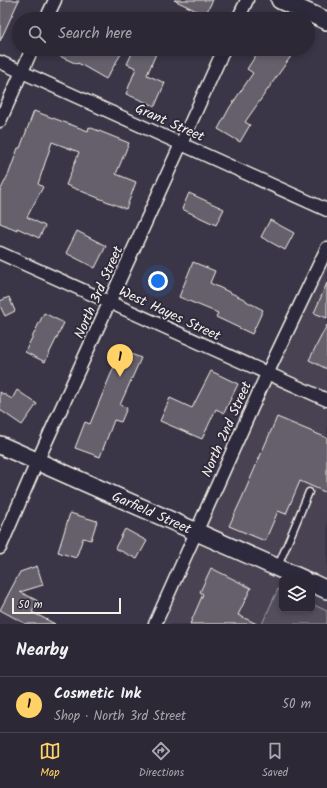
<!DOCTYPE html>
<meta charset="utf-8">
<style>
body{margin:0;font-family:Kalam,sans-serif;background:#383441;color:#f1f3f6}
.controls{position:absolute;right:12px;bottom:12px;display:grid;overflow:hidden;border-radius:6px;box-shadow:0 2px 6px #0003}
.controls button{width:36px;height:36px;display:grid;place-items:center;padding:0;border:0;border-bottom:1px solid #484450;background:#2c2835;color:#f1f3f6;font:20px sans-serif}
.scale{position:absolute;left:12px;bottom:10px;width:109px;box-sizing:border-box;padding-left:4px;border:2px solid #f4f1e8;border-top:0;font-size:11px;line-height:14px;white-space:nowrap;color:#f4f1e8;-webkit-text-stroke:3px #2f2a3d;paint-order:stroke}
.you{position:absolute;left:158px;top:281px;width:14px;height:14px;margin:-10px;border:3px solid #fff;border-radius:50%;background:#1a73e8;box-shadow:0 0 0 6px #1a73e833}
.badge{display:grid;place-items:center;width:26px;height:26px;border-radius:50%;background:#ffd166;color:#111;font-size:13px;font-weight:700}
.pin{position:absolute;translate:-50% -33px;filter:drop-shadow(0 1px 2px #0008)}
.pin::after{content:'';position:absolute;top:21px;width:14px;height:12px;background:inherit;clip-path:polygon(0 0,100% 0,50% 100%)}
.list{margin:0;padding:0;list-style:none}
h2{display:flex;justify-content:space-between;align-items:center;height:52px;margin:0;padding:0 16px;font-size:17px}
h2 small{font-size:13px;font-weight:400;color:#a6a6ad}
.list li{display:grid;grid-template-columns:26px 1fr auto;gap:12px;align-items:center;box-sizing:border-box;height:56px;padding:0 16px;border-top:1px solid #484450}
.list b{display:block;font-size:15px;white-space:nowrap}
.list p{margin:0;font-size:13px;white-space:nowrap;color:#a6a6ad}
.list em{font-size:13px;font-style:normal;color:#a6a6ad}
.icon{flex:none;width:22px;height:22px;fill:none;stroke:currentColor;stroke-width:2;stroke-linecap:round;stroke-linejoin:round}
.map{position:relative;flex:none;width:327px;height:624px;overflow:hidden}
.search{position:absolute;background:#2c2835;box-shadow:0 2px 6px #0003;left:12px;right:12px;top:12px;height:44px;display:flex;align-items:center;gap:10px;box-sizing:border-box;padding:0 14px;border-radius:22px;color:#a6a6ad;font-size:15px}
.sheet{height:108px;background:#2c2835}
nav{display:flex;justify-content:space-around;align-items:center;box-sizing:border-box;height:56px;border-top:1px solid #484450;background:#2c2835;font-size:11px;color:#a6a6ad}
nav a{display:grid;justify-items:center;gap:2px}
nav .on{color:#ffd166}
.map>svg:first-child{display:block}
.built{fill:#484352;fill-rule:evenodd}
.green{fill:#534e5c;stroke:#a4a0a2}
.building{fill:#65616c;stroke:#f4f1e8}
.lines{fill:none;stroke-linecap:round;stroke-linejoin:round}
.lane-casing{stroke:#f4f1e8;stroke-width:9}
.street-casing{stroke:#f4f1e8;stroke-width:15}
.secondary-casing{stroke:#f4f1e8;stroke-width:20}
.lane{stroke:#2f2a3d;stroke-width:6}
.street{stroke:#2f2a3d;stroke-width:12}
.secondary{stroke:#2f2a3d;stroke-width:17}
.labels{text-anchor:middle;stroke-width:4;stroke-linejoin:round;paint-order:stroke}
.street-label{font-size:14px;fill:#f4f1e8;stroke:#2f2a3d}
</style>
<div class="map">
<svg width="327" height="624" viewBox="0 0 327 624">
<rect width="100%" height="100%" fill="#3b3647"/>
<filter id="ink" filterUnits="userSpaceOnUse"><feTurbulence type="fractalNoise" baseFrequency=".025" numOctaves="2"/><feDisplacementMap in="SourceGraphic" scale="8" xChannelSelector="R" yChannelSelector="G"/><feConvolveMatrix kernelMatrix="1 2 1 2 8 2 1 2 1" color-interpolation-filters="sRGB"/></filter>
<g filter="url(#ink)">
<path class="built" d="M327,261V624H157ZM282,579H312V609H282Z"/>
<path class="green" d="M278,589L282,590V609H312V604L327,611V624H262Z"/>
<path class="building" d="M0,0H19L0,41Z
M174,0H213L205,15Z
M44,49H124L106,79L78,63L77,64Z
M134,49H158L147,75L165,83L155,106L126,94L136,68L127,64Z
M260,49H296L245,122L250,125L240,142L218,129L230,107L253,73L247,69Z
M34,111L88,131L89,127L129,143L116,174L136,182L126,209L66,185L79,152L52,142L38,184L43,187L27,217L45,226L39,238L17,228V230L0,223V191L9,173L18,148H20Z
M189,193L224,209L216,225L182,209Z
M270,220L294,233L285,250L261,237Z
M77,231L106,246L95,268L66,253Z
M193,262L215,271L210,283L246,300V301L263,310L252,334L216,317L218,313L179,297Z
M327,283V318L314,313Z
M9,297L15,311L5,316L0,306V301Z
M44,313L64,323L45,362L25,352Z
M327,325V369L309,360Z
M121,350L141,358L120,405L127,408L121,422L114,420L100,457L75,448L85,422L90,424Z
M211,371L238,384L224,413L216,409L202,439L160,421L170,398L192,408Z
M17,390L37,404L22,425L0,410V392L12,399Z
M277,417L327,438V493L300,481L286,514L278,511L265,541L229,526L242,498Z
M70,513L97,521L91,540L83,538L76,558L58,552Z
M125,529L147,541L137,559L115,548Z
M37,566L43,585L20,592L38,601L32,612L55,624H26L0,610L20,572Z
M211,568L251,588L238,615L257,624H190L203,594L200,592Z"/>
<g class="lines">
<defs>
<path id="lane" d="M278,566L309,492"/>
<path id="street" d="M46,19L55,0
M238,19L247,0
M0,62L327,210
M0,121L32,49
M0,253L327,400
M0,548L37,462L224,49
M155,624L267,374L327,248"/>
<g id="secondary">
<path d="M280,0L327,21"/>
<path id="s1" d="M0,445L303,579"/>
<path d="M312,583L327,590"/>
</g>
</defs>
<use href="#lane" class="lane-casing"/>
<use href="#street" class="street-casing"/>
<use href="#secondary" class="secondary-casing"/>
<use href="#lane" class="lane"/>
<use href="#street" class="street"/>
<use href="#secondary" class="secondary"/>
</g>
</g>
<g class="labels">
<g class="street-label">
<text transform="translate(170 122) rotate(24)" y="5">Grant Street</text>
<text transform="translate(98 292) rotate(-66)" y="5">North 3rd Street</text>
<text transform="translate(170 313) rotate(25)" y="5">West Hayes Street</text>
<text transform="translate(226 429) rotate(-66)" y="5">North 2nd Street</text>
<text dy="5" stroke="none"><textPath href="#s1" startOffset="166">Garfield Street</textPath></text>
</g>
</g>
</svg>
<div class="controls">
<button><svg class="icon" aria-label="layers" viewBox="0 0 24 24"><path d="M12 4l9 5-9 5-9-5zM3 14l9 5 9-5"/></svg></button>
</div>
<div class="scale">50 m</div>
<div class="you"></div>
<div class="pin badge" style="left:120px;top:377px">1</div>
<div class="search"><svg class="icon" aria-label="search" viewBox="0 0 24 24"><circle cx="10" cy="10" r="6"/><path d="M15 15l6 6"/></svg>Search here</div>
</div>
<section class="sheet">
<h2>Nearby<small></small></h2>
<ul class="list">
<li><span class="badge">1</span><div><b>Cosmetic Ink</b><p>Shop · North 3rd Street</p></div><em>50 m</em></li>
</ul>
</section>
<nav>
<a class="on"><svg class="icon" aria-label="map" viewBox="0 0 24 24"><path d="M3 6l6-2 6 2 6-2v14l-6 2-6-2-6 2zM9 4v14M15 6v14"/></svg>Map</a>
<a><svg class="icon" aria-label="directions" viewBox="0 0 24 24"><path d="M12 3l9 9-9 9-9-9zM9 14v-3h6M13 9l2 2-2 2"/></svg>Directions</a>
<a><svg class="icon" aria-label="saved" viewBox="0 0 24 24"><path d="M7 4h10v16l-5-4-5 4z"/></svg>Saved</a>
</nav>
